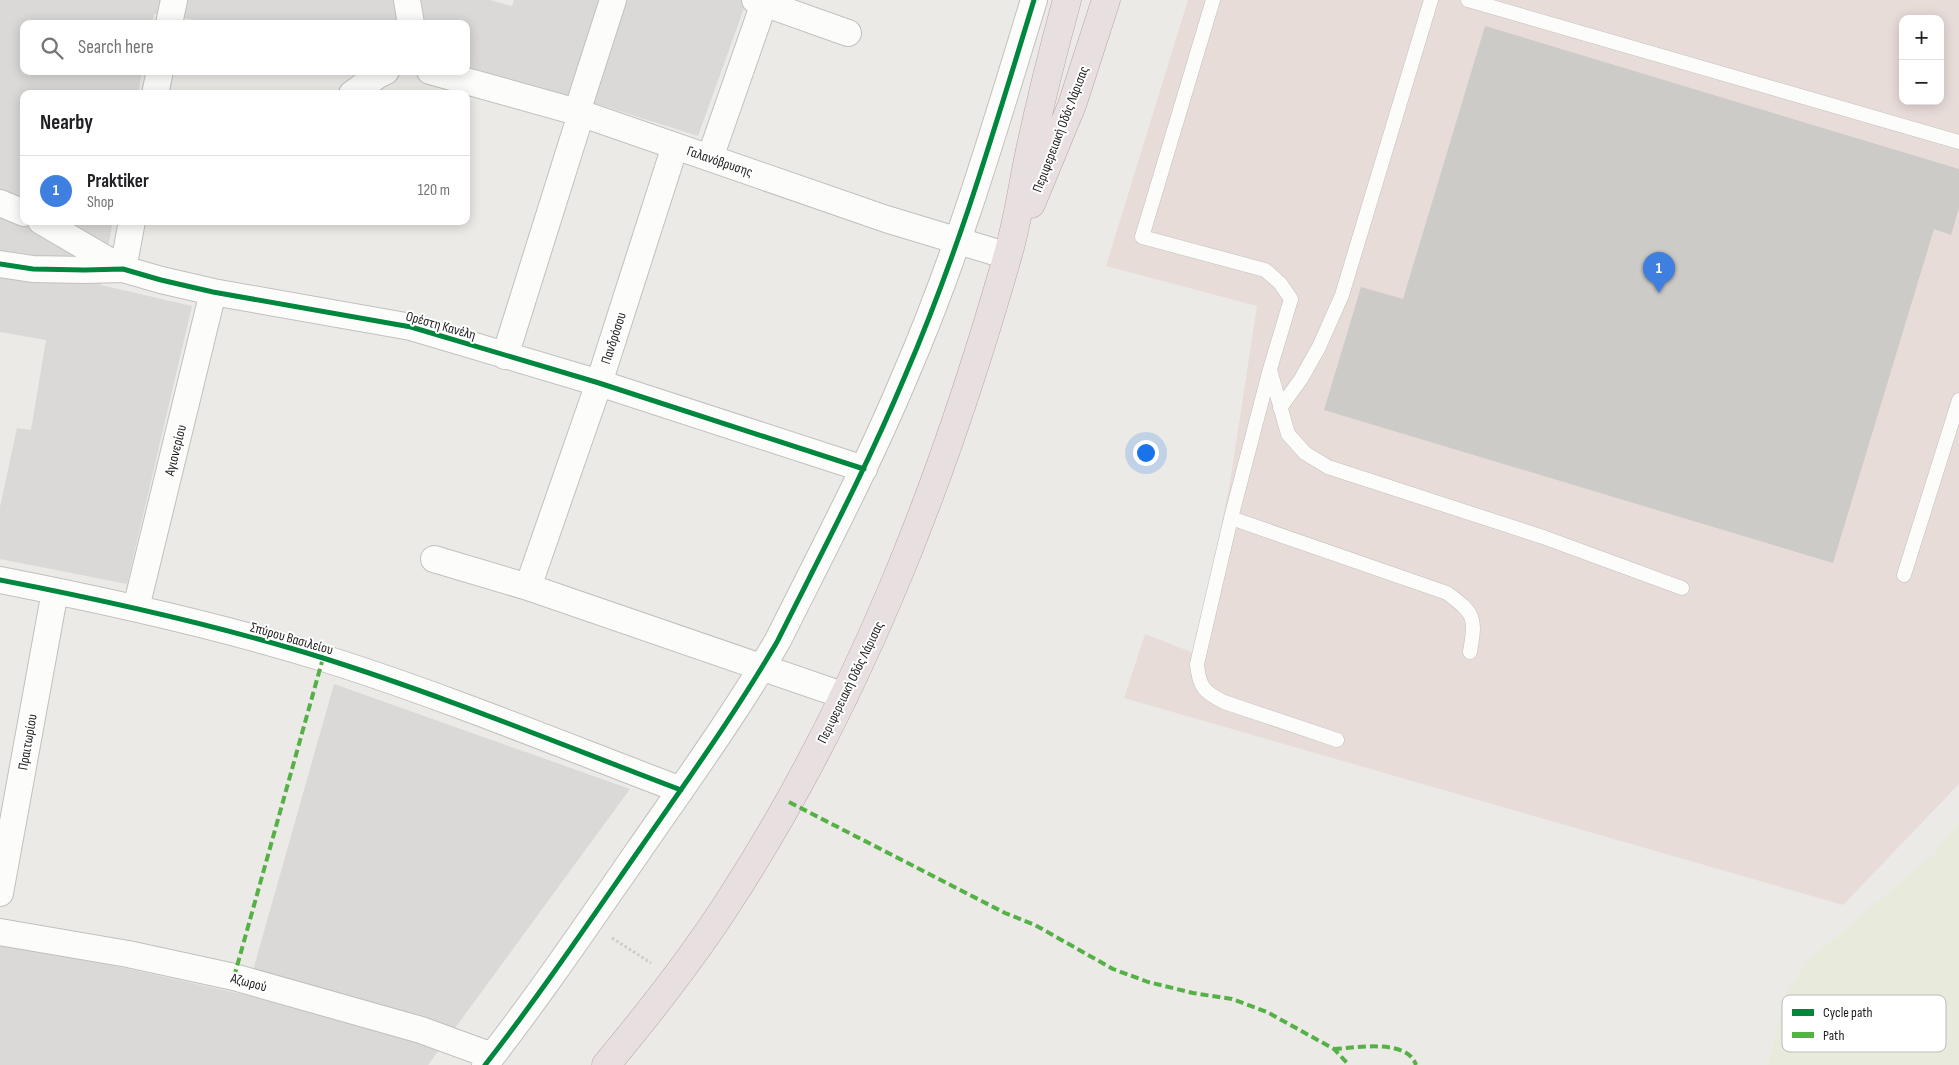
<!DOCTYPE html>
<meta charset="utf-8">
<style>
body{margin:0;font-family:"Sofia Sans Condensed",sans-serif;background:#f6f6f6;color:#202124}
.controls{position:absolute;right:15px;top:15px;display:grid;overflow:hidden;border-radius:10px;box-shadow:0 2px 12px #0003}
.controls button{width:45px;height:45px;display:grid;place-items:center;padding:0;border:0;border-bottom:1px solid #e0e0e0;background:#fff;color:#202124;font:25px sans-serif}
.you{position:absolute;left:1145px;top:452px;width:18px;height:18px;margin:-12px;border:4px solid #fff;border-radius:50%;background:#1a73e8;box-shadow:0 0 0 8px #1a73e833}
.badge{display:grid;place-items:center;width:32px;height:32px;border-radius:50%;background:#656563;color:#fff;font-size:16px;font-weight:700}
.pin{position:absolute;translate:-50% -41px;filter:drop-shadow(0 1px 2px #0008)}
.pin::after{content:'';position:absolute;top:26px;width:18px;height:15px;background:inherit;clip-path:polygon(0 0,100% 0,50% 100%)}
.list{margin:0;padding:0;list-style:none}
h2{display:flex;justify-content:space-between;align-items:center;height:65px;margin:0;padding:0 20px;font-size:21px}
h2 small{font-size:16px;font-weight:400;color:#757577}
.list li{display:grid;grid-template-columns:32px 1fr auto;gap:15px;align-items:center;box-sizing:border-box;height:70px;padding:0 20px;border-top:1px solid #e0e0e0}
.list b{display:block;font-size:19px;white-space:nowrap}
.list p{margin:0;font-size:16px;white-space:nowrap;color:#757577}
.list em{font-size:16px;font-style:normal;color:#757577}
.icon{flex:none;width:28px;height:28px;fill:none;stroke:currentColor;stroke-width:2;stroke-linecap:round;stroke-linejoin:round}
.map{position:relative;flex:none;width:1959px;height:1065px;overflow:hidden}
.search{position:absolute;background:#fff;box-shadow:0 2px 12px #0003;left:20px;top:20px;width:450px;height:55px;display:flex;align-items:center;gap:12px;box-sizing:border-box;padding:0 18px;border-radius:10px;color:#757577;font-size:19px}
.panel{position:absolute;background:#fff;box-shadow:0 2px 12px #0003;left:20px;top:90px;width:450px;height:135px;border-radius:10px}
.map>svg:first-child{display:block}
.residential{fill:#dad9d7}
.commercial{fill:#e8dcd9;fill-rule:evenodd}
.farmland{fill:#e8eadb}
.building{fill:#cccbc8}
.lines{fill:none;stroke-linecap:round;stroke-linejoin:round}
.lane-casing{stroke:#c1c0be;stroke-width:15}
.street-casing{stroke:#c1c0be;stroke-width:28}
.highway-casing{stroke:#bca1a7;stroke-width:29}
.path{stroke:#d4cac7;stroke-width:3;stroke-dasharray:2.5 2.5;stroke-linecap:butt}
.lane{stroke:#fcfcfb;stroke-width:14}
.street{stroke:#fcfcfb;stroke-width:26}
.highway{stroke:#e8e0e0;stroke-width:28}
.quiet{stroke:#55b145;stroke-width:4;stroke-dasharray:8 4;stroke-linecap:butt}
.cycleway-casing{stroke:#fff;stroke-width:8}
.cycleway{stroke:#00873e;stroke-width:5}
.labels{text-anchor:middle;stroke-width:4;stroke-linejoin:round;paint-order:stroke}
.street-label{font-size:14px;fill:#1d1d1d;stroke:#fff}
.key{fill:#fff;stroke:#bbb;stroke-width:1}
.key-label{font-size:14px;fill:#1d1d1d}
</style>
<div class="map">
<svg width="1959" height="1065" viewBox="0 0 1959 1065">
<rect width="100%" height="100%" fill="#ebeae6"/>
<path class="residential" d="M0,0H490L512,6L514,0H747L698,136L600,105L466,71V24H223L154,14L152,24H24V71H142L138,94H24V221H113L101,285L192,306L127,584L0,559V507L17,428L31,430L46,340L0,332Z
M334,684L630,789L428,1065H0V944L61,954L246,995Z"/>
<path class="commercial" d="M1188,0H1959V784L1843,905L1124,698L1145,634L1196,654L1230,482L1257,306L1106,266ZM1903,19H1940V101H1903Z"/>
<path class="farmland" d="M1959,822V1065H1768L1787,992L1808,961L1936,852Z"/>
<path class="building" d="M1485,26L1959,169V208L1951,235L1934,229L1833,563L1324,410L1361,287L1403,299Z"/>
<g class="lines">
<defs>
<path id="lane" d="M1213,0L1142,237L1265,270L1280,283L1291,299L1270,369L1231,518L1447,593C1475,614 1476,617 1470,652
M1468,0L1959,142
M1270,370L1288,434L1305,453L1328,467L1543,537L1682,588
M1280,408L1301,379L1319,347L1342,295L1431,0
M1231,518L1197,664C1199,687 1204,692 1224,702L1337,740
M1904,575L1959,400"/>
<path id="street" d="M407,0L411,24
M755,0L848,33
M169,24L174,0
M430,71L577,112L886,219L1008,256
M155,94L160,71
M352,94L378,75L386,71
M577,112L613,0
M710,158L764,3
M0,203L24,213
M41,221L123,269L132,221
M0,264L33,269L85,270L123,269L161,280L213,292L411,327L599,383L864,469
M505,356L581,114
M434,559L528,587L845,696
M0,580C108,601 217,625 323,658C444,696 562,745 681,790
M528,587L599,383L675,146
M136,608L213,292
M0,893L55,591
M0,932L128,954L234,977L421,1030L492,1056
M485,1065C539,996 589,922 639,850C686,782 735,714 777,642C821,554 867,467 905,376C958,254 995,127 1034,0"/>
<path id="highway" d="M1031,204L1072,105L1106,0
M606,1065C651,1011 695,955 733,895C859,699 943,482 1007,258C1017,225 1022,189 1029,155C1040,103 1053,51 1067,0"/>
</defs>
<use href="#lane" class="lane-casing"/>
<use href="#street" class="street-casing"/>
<use href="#highway" class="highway-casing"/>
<path class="path" d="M612,938L651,963"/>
<use href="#lane" class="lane"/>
<use href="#street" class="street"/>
<use href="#highway" class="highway"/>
<path class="quiet" d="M789,802L1005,913L1035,925L1113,969L1148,982L1193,993L1232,999L1267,1012L1334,1049L1349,1065
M234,977L323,658
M1334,1049C1356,1048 1407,1038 1416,1065"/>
<defs>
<path id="cycleway" d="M0,264L33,269L85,270L123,269L161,280L213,292L411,327L599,383L864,469
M0,580C108,601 217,625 323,658C444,696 562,745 681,790
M485,1065C539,996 589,922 639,850C686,782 735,714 777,642C821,554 867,467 905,376C958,254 995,127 1034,0"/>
</defs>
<use href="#cycleway" class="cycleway-casing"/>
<use href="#cycleway" class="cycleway"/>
</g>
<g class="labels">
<g class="street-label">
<text transform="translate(1060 129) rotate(-69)" y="5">Περιφερειακή Οδός Λάρισας</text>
<text transform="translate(720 161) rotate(19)" y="5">Γαλανόβρυσης</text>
<text transform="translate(441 325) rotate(16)" y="5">Ορέστη Κανέλη</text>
<text transform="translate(613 338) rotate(-72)" y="5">Πανδρόσου</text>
<text transform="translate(175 450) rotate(-76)" y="5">Αγιονερίου</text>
<text transform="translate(292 638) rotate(16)" y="5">Σπύρου Βασιλείου</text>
<text transform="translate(850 682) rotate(-64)" y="5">Περιφερειακή Οδός Λάρισας</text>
<text transform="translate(27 742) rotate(-80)" y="5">Πραιτωρίου</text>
<text transform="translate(249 982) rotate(15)" y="5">Αζωρού</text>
</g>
</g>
<rect x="1782" y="995" width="164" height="57" rx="8" class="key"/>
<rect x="1792" y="1009" width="22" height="7" fill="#00873e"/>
<rect x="1792" y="1032" width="22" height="6" fill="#55b145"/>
<g class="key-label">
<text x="1823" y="1017">Cycle path</text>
<text x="1823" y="1040">Path</text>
</g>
</svg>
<div class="controls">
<button>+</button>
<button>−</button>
</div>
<div class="you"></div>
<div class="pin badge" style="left:1659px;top:293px;background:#3f7fe0">1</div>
<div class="search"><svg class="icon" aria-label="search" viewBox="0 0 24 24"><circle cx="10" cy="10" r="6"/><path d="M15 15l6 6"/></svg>Search here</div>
<section class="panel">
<h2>Nearby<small></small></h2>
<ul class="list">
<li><span class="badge" style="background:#3f7fe0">1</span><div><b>Praktiker</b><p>Shop</p></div><em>120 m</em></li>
</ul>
</section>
</div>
